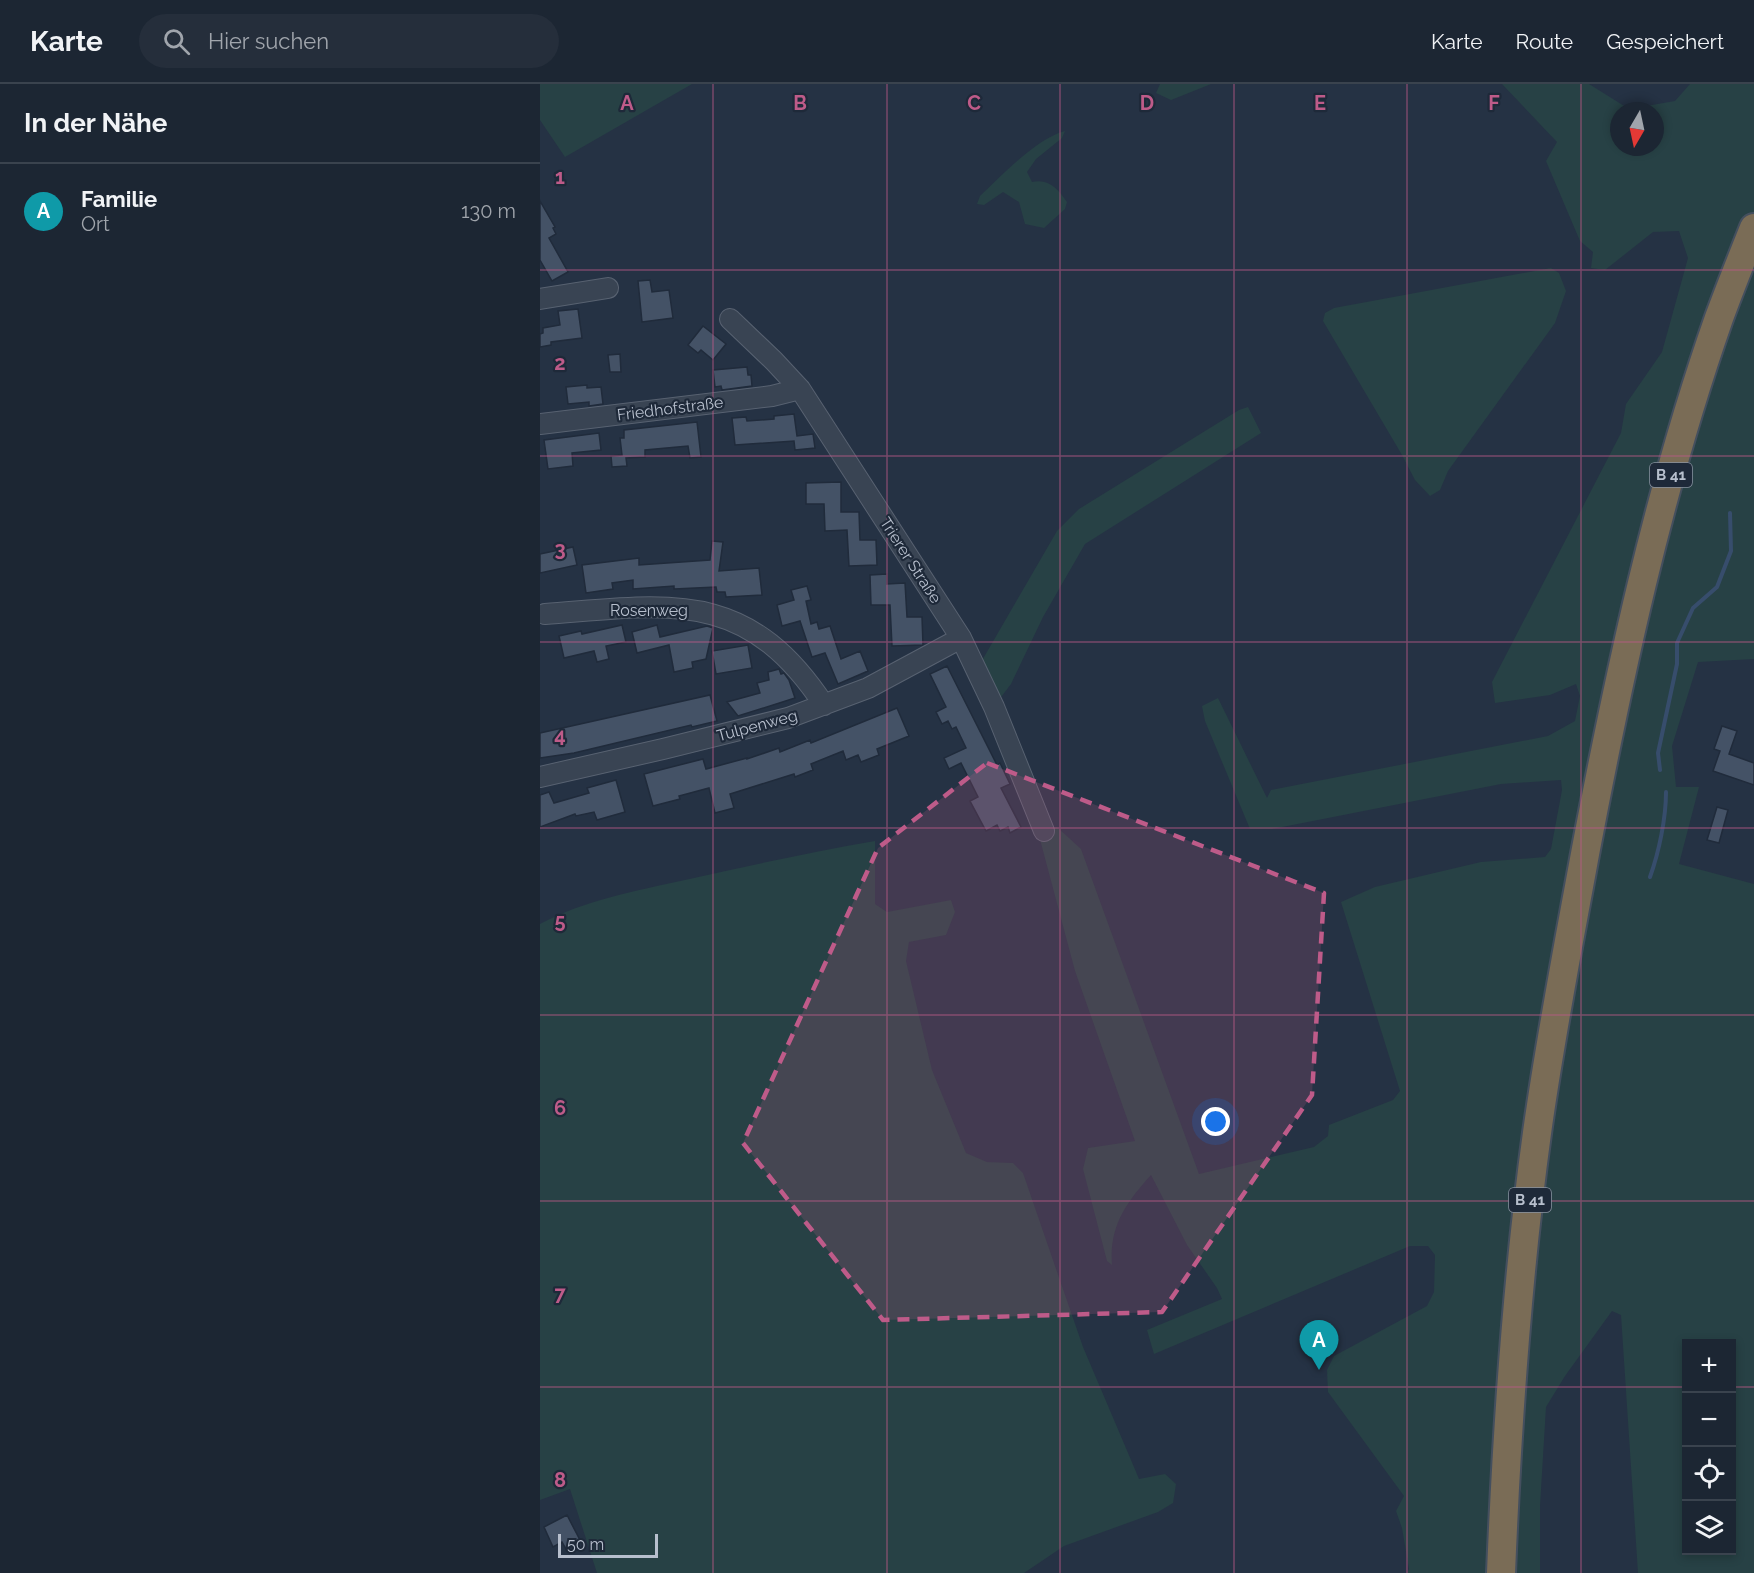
<!DOCTYPE html>
<html lang="de">
<meta charset="utf-8">
<style>
body{margin:0;font-family:Raleway,sans-serif;background:#252e3b;color:#f1f3f6}
.controls{position:absolute;right:18px;bottom:18px;display:grid;overflow:hidden;border-radius:0px;box-shadow:0 3px 9px #0003}
.controls button{width:54px;height:54px;display:grid;place-items:center;padding:0;border:0;border-bottom:2px solid #3a434e;background:#1c2633;color:#f1f3f6;font:30px sans-serif}
.compass{position:absolute;left:1070px;top:18px;width:54px;height:54px;border-radius:50%;background:#1c2633;box-shadow:0 3px 9px #0003;rotate:189deg}
.scale{position:absolute;left:18px;bottom:15px;width:100px;box-sizing:border-box;padding-left:6px;border:3px solid #b7bfcd;border-top:0;font-size:16px;line-height:21px;white-space:nowrap;color:#b7bfcd;-webkit-text-stroke:4px #1e2939;paint-order:stroke}
.you{position:absolute;left:676px;top:1038px;width:21px;height:21px;margin:-15px;border:4px solid #fff;border-radius:50%;background:#1a73e8;box-shadow:0 0 0 9px #1a73e833}
.badge{display:grid;place-items:center;width:39px;height:39px;border-radius:50%;background:#db2777;color:#fff;font-size:20px;font-weight:700}
.pin{position:absolute;translate:-50% -50px;filter:drop-shadow(0 2px 3px #0008)}
.pin::after{content:'';position:absolute;top:32px;width:21px;height:18px;background:inherit;clip-path:polygon(0 0,100% 0,50% 100%)}
.list{margin:0;padding:0;list-style:none}
h2{display:flex;justify-content:space-between;align-items:center;height:78px;margin:0;padding:0 24px;font-size:26px}
h2 small{font-size:20px;font-weight:400;color:#a0a5ac}
.list li{display:grid;grid-template-columns:39px 1fr auto;gap:18px;align-items:center;box-sizing:border-box;height:96px;padding:0 24px;border-top:2px solid #3a434e}
.list b{display:block;font-size:22px;white-space:nowrap}
.list p{margin:0;font-size:20px;white-space:nowrap;color:#a0a5ac}
.list em{font-size:20px;font-style:normal;color:#a0a5ac}
.icon{flex:none;width:33px;height:33px;fill:none;stroke:currentColor;stroke-width:2;stroke-linecap:round;stroke-linejoin:round}
.map{position:relative;flex:none;width:1214px;height:1489px;overflow:hidden}
header{display:flex;align-items:center;gap:36px;box-sizing:border-box;height:84px;padding:0 30px;background:#1c2633;border-bottom:2px solid #3a434e}
header strong{font-size:28px}
nav{display:flex;gap:33px;margin-inline-start:auto;font-size:21px}
.search{width:420px;height:54px;background:#252e3b;display:flex;align-items:center;gap:15px;box-sizing:border-box;padding:0 21px;border-radius:33px;color:#a0a5ac;font-size:22px}
main{display:flex}
aside{flex:1;background:#1c2633}
.map>svg:first-child{display:block}
.green{fill:#274145;fill-rule:evenodd}
.lines{fill:none;stroke-linecap:round;stroke-linejoin:round}
.stream{stroke:#374d6c;stroke-width:4}
.building{fill:#445266;stroke:#202b3b;stroke-width:1.5}
.minor-casing{stroke:#586271;stroke-width:22}
.highway-casing{stroke:#444f5e;stroke-width:32}
.minor{stroke:#394453;stroke-width:20}
.highway{stroke:#7a6c56;stroke-width:28}
.marked{fill:#be5b89;fill-opacity:0.2;stroke:#be5b89;stroke-width:4.5;stroke-dasharray:12 8;stroke-linejoin:round}
.grid{fill:none;stroke:#be5b89;stroke-width:1.5;stroke-opacity:0.55}
.labels{text-anchor:middle;stroke-width:4.5;stroke-linejoin:round;paint-order:stroke}
.shield{fill:#1e2939;stroke:#8992a1;stroke-width:1.5}
.shield-label{font-size:15px;font-weight:bold;fill:#b7bfcd}
.street-label{font-size:16px;fill:#b7bfcd;stroke:#1e2939}
.grid-label{font-size:20px;text-anchor:middle;font-weight:bold;fill:#be5b89;stroke:#1e2939;stroke-width:4.5;stroke-linejoin:round;paint-order:stroke}
</style>
<header>
<strong>Karte</strong>
<div class="search"><svg class="icon" aria-label="search" viewBox="0 0 24 24"><circle cx="10" cy="10" r="6"/><path d="M15 15l6 6"/></svg>Hier suchen</div>
<nav><a>Karte</a><a>Route</a><a>Gespeichert</a></nav>
</header>
<main>
<aside>
<h2>In der Nähe<small></small></h2>
<ul class="list">
<li><span class="badge" style="background:#0f9aa8">A</span><div><b>Familie</b><p>Ort</p></div><em>130 m</em></li>
</ul>
</aside>
<div class="map">
<svg width="1214" height="1489" viewBox="0 0 1214 1489">
<rect width="100%" height="100%" fill="#253244"/>
<path class="green" d="M0,0H152L25,73L0,36Z
M620,0H671L631,16L616,9Z
M962,0H1049L1089,25L1135,17L1150,0H1214V575L1158,578L1132,662L1136,703H1159L1139,780L1214,800V1489H1098L1081,1231L1072,1227L1025,1292L1006,1323L1000,1422V1489H867L869,1485L862,1444L856,1427L864,1412L788,1308L787,1286L794,1272L887,1222L894,1208L895,1171L888,1162H870L614,1270L607,1246L682,1215L677,1204L647,1161L611,1091C586,1119 569,1142 572,1181L567,1177L543,1085L548,1064L595,1057L535,887L498,748L517,743L541,765L659,1090L774,1063L788,1052L789,1041L853,1016L860,1007L801,818L835,803L941,778L1005,773L1011,765L1022,706L1021,696L961,700L732,745H710L665,637L662,622L678,614L727,714L731,706L1008,652L1035,637L1040,612L1036,600L1010,611L955,619L952,598L1081,349L1086,320L1122,268L1148,174L1139,147L1113,148L1065,186L1051,184L1053,168L1040,157L1006,77L1017,58ZM1079,27H1115V63H1079ZM1146,1260H1192V1466H1146Z
M525,47L522,54L496,75L487,88L492,98C509,94 518,105 527,118L525,125L504,144L485,140L479,118L463,108L444,121L437,120L440,112C461,92 497,54 525,47Z
M1011,184L1019,189L1026,207L1015,239L908,387L900,406L890,412L875,396L862,371L783,237L785,229L794,224Z
M708,323L721,349L545,460L503,533L471,600L458,617L440,580L517,447L539,425L699,326Z
M335,757V820L347,828L411,816L415,828L406,851L369,858L366,877L392,986L426,1069L447,1078L473,1079L483,1089L543,1263L591,1376L599,1395L625,1390L636,1400L633,1419L618,1428L524,1462L484,1489H57L30,1405L0,1416V840C45,816 95,807 145,796C208,782 271,768 335,757Z"/>
<g class="lines">
<path class="stream" d="M1120,686L1118,669L1137,580V559L1153,524L1177,503L1191,467L1190,429
M1110,793C1119,768 1126,734 1126,708"/>
</g>
<path class="building" d="M0,117L15,143L13,144L16,150L9,154L28,188L12,197L0,176Z
M110,196L112,208L129,206L133,234L102,238L98,197Z
M38,225L42,254L11,258V261L0,263V250L3,249V244L20,241L18,227Z
M163,242L186,260L173,276L161,266L158,269L148,261Z
M80,270L81,288H70L68,271Z
M207,283L208,291H211L212,302L182,306L181,302L175,303L173,286Z
M47,301V304L61,303L63,320L49,322V318L28,320L26,303Z
M254,330L257,352L273,350L275,364L255,366L254,357L195,361L192,334L206,333L207,337L234,335V332Z
M157,338L161,373L150,374L148,362L105,366V373L86,374L87,382L72,383L71,372L82,371L80,354H84V346Z
M59,349L61,366L32,369L33,382L8,385L4,356Z
M301,398V428H319L320,456H336L337,481L309,482L307,446L285,447L284,420H266V399Z
M172,457L183,458L179,487L219,484L222,511L186,513L185,508H177L176,503L134,505V502L93,505V496L72,499L73,505L46,509L42,481L99,474V481L170,476Z
M33,463L37,481L0,489V470Z
M347,490V500L365,499L367,533H382L383,561L352,562L350,521H331L330,491Z
M267,502L271,516L266,517L271,540L277,538L279,545L290,542L301,575L320,567L328,587L298,600L285,569L272,573L260,537L242,542L237,521L254,516L251,506Z
M82,541L86,558L66,562L69,575L57,578L54,567L24,574L19,552L41,547L42,550Z
M117,541L120,553L167,542L173,544L166,575L152,578L153,584L134,588L129,561L97,569L92,548Z
M208,561L212,584L176,590L172,567Z
M407,582L457,681L460,679L470,700L461,704L481,743L470,749L468,743L460,747L457,741L446,747L430,717L438,713L421,679L409,685L404,674L426,664L416,643L412,645L408,637L402,640L396,628L406,623L390,590Z
M239,585L241,590L244,589L249,596L255,614L198,632L187,618L220,609L217,599L229,596L228,588Z
M170,611L177,637L152,643L151,641L34,669L0,674V649Z
M357,624L369,652L337,665L339,671L321,678L318,671L306,676L303,667L271,680L273,686L255,693L254,690L190,710L194,724L175,729L169,704L139,712L140,715L113,722L104,690L163,675L166,685L207,674V675L239,664L240,668L270,656L271,659Z
M1182,642L1197,647L1189,670L1214,679V701L1173,687L1180,667L1174,665Z
M76,696L85,728L57,736L54,728L36,732L35,730L0,743V711L9,708L14,719L49,709L47,704Z
M1177,723L1188,726L1179,759L1167,756Z
M27,1431L41,1458L26,1465L22,1458L13,1463L4,1443Z"/>
<g class="lines">
<defs>
<path id="minor" d="M0,215L68,204
M190,235L234,277L260,305L421,554L454,623L504,747
M0,340L232,312L260,305
M5,530C129,521 206,503 284,621
M0,693L123,665L248,634L328,604L421,554"/>
<path id="highway" d="M961,1489C967,1342 977,1194 997,1049C1010,955 1028,863 1045,770C1079,590 1118,408 1179,234C1190,204 1202,174 1214,144"/>
</defs>
<use href="#minor" class="minor-casing"/>
<use href="#highway" class="highway-casing"/>
<use href="#minor" class="minor"/>
<use href="#highway" class="highway"/>
</g>
<path class="marked" d="M447,679L784,809L772,1011L622,1228L343,1236L203,1059L338,764Z"/>
<path class="grid" d="M173,0V1489M347,0V1489M520,0V1489M694,0V1489M867,0V1489M1041,0V1489M0,186H1214M0,372H1214M0,558H1214M0,744H1214M0,931H1214M0,1117H1214M0,1303H1146M1192,1303H1214"/>
<g class="labels">
<g class="shield">
<rect x="1110" y="379" width="42" height="24" rx="4.5"/>
<rect x="969" y="1104" width="42" height="24" rx="4.5"/>
</g>
<g class="shield-label">
<text x="1131" y="396">B 41</text>
<text x="990" y="1121">B 41</text>
</g>
<g class="street-label">
<text transform="translate(130 324) rotate(-7)" y="6">Friedhofstraße</text>
<text transform="translate(371 476) rotate(57)" y="6">Trierer Straße</text>
<text x="109" y="532">Rosenweg</text>
<text transform="translate(217 641) rotate(-15)" y="6">Tulpenweg</text>
</g>
</g>
<g class="grid-label">
<text x="87" y="26">A</text>
<text x="260" y="26">B</text>
<text x="434" y="26">C</text>
<text x="607" y="26">D</text>
<text x="780" y="26">E</text>
<text x="954" y="26">F</text>
<text x="20" y="100">1</text>
<text x="20" y="286">2</text>
<text x="20" y="472">3</text>
<text x="20" y="658">4</text>
<text x="20" y="844">5</text>
<text x="20" y="1031">6</text>
<text x="20" y="1217">7</text>
<text x="20" y="1403">8</text>
</g>
</svg>
<div class="controls">
<button>+</button>
<button>−</button>
<button><svg class="icon" aria-label="locate" viewBox="0 0 24 24"><circle cx="12" cy="12" r="6"/><path d="M12 2v4M12 18v4M2 12h4M18 12h4"/></svg></button>
<button><svg class="icon" aria-label="layers" viewBox="0 0 24 24"><path d="M12 4l9 5-9 5-9-5zM3 14l9 5 9-5"/></svg></button>
</div>
<svg class="compass" viewBox="-18 -18 36 36"><path d="M0-13l5 13h-10z" fill="#e53935"/><path d="M0 13l5-13h-10z" fill="#a0a5ac"/></svg>
<div class="scale">50 m</div>
<div class="you"></div>
<div class="pin badge" style="left:779px;top:1286px;background:#0f9aa8">A</div>
</div>
</main>
